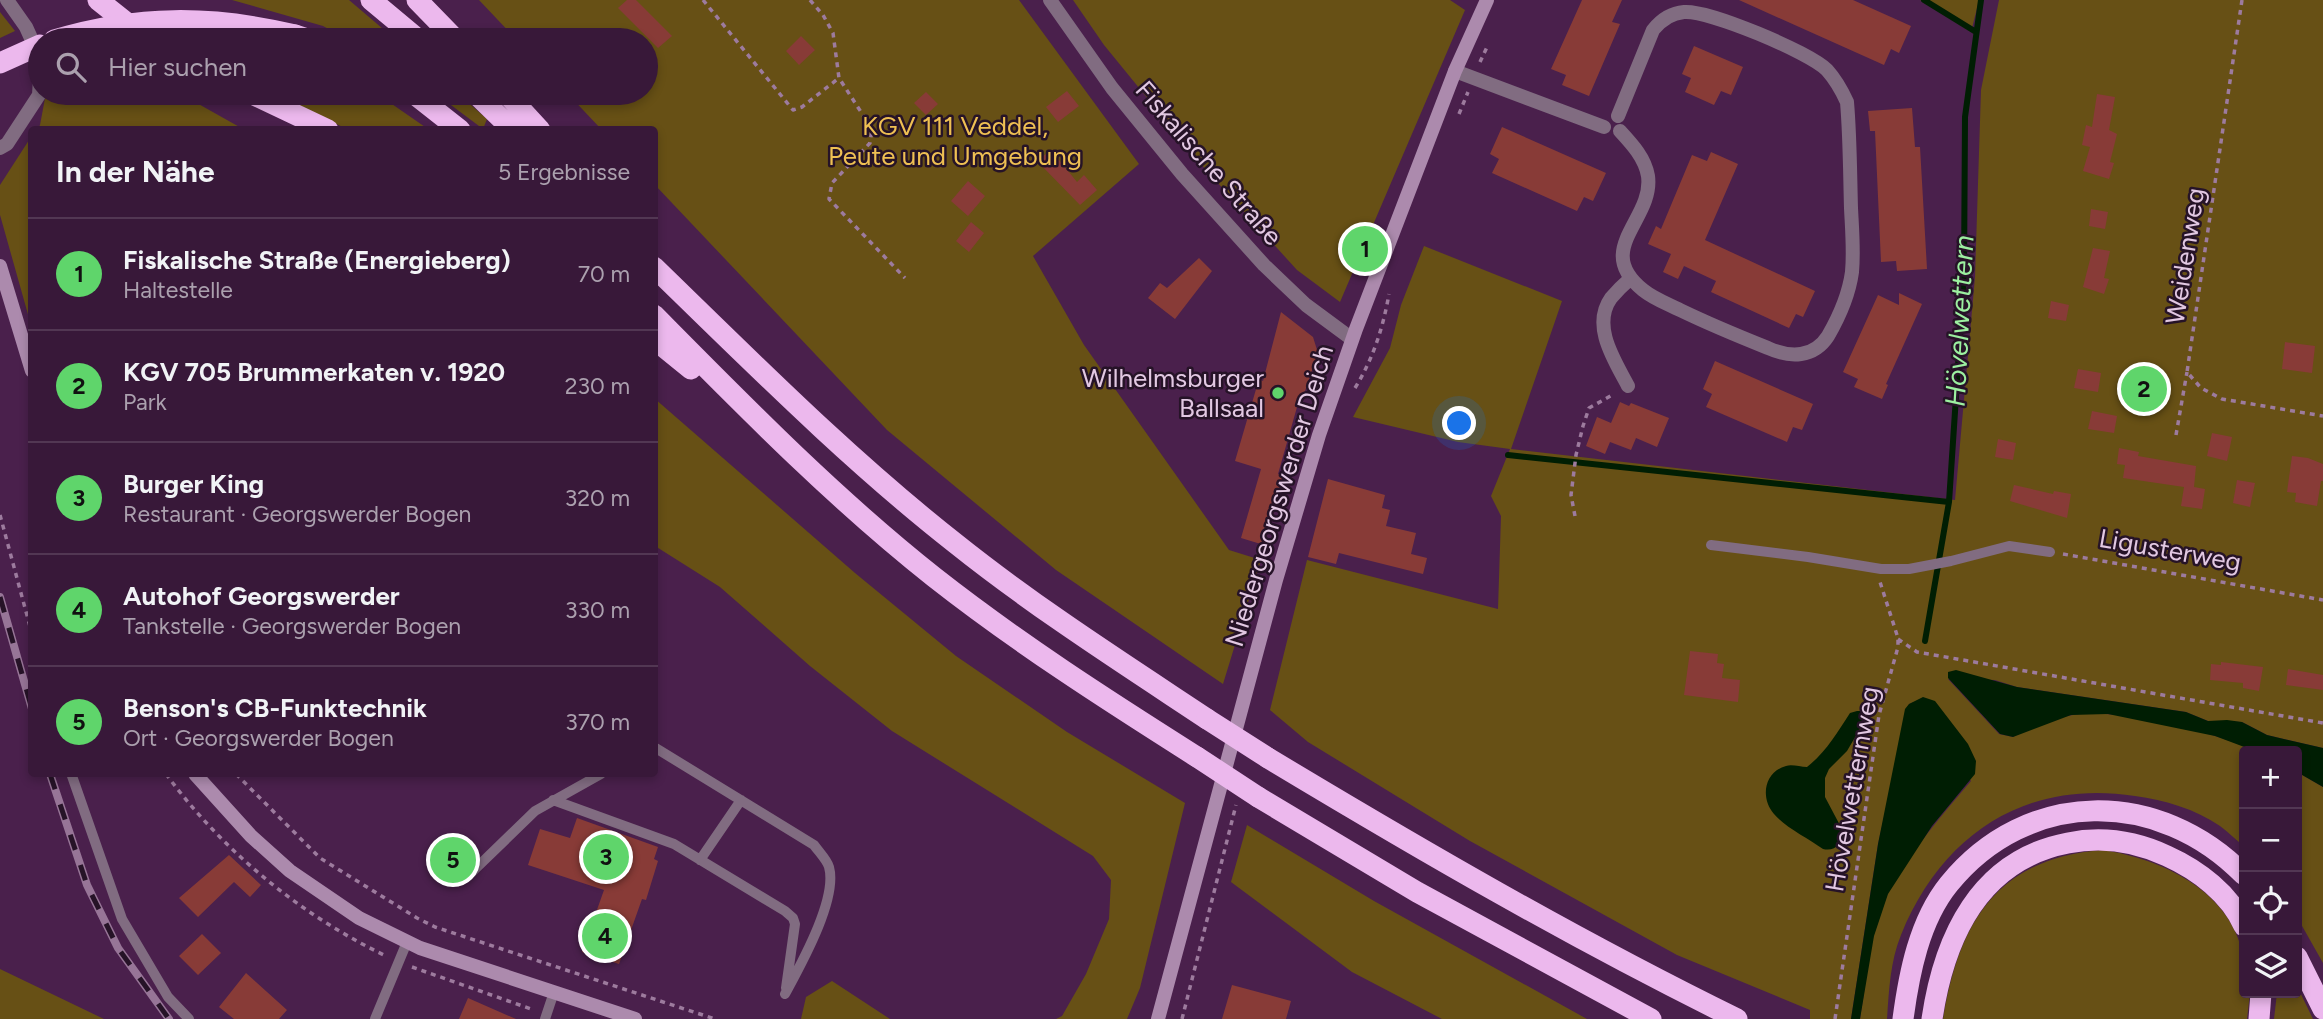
<!DOCTYPE html>
<html lang="de">
<meta charset="utf-8">
<style>
body{margin:0;font-family:Figtree,sans-serif;background:#432544;color:#f1f3f6}
.controls{position:absolute;right:21px;bottom:21px;display:grid;overflow:hidden;border-radius:7px;box-shadow:0 4px 10px #0003}
.controls button{width:63px;height:63px;display:grid;place-items:center;padding:0;border:0;border-bottom:2px solid #523753;background:#381839;color:#f1f3f6;font:35px sans-serif}
.you{position:absolute;left:1460px;top:424px;width:24px;height:24px;margin:-18px;border:5px solid #fff;border-radius:50%;background:#1a73e8;box-shadow:0 0 0 10px #1a73e833}
.badge{display:grid;place-items:center;width:46px;height:46px;border-radius:50%;background:#5fd56b;color:#111;font-size:23px;font-weight:700}
.pin{position:absolute;translate:-50% -50%;border:4px solid #fff;box-shadow:0 2px 7px #0006}
.list{margin:0;padding:0;list-style:none}
h2{display:flex;justify-content:space-between;align-items:center;height:91px;margin:0;padding:0 28px;font-size:30px}
h2 small{font-size:23px;font-weight:400;color:#aba0ae}
.list li{display:grid;grid-template-columns:46px 1fr auto;gap:21px;align-items:center;box-sizing:border-box;height:112px;padding:0 28px;border-top:2px solid #523753}
.list b{display:block;font-size:26px;white-space:nowrap}
.list p{margin:0;font-size:23px;white-space:nowrap;color:#aba0ae}
.list em{font-size:23px;font-style:normal;color:#aba0ae}
.icon{flex:none;width:38px;height:38px;fill:none;stroke:currentColor;stroke-width:2;stroke-linecap:round;stroke-linejoin:round}
.map{position:relative;flex:none;width:2323px;height:1019px;overflow:hidden}
.search{position:absolute;background:#381839;box-shadow:0 4px 10px #0003;left:28px;top:28px;width:630px;height:77px;display:flex;align-items:center;gap:18px;box-sizing:border-box;padding:0 24px;border-radius:38px;color:#aba0ae;font-size:26px}
.panel{position:absolute;background:#381839;box-shadow:0 4px 10px #0003;left:28px;top:126px;width:630px;height:651px;border-radius:7px}
.map>svg:first-child{display:block}
.green{fill:#675015}
.water{fill:#001e03}
.lines{fill:none;stroke-linecap:round;stroke-linejoin:round}
.stream{stroke:#001e03;stroke-width:6}
.building{fill:#883b37}
.path{stroke:#9d7b9e;stroke-width:3.5;stroke-dasharray:5 5;stroke-linecap:butt}
.lane{stroke:#816c81;stroke-width:10}
.street{stroke:#816c81;stroke-width:14}
.secondary{stroke:#ac8aad;stroke-width:14}
.highway{stroke:#ecb8ed;stroke-width:21}
.rail-casing{stroke:#977597;stroke-width:8}
.rail{stroke:#261327;stroke-width:5;stroke-dasharray:16;stroke-linecap:butt}
.highway-bridge{stroke:#ecb8ed;stroke-width:21}
.poi-dot{fill:#5fd56b;stroke:#261327;stroke-width:2.5}
.labels{text-anchor:middle;stroke-width:5;stroke-linejoin:round;paint-order:stroke}
.park-label{font-size:26px;fill:#efc053;stroke:#261327}
.street-label{font-size:26px;fill:#e2c8e2;stroke:#261327}
.poi-label{font-size:26px;fill:#e2c8e2;stroke:#261327;text-anchor:end}
.water-label{font-size:28px;font-style:italic;fill:#9cf0a0;stroke:#261327}
</style>
<div class="map">
<svg width="2323" height="1019" viewBox="0 0 2323 1019">
<rect width="100%" height="100%" fill="#4a204c"/>
<path class="green" d="M232,0H349L396,40H349L323,26Z
M479,0H1019L1139,164L1033,256L1084,345L1229,550L1261,560L1223,684L1056,570L887,430L655,185L654,130L601,129L567,93H646V40H517Z
M1073,0H1450L1465,10L1340,302L1297,270L1206,170L1104,45Z
M1920,0H1979L1971,32Z
M1999,0H2323V748L2267,735L2242,722L2208,721L2186,712L2017,687L1995,680L1948,679L1999,734L2013,737C2030,728 2053,718 2073,715C2115,707 2216,732 2255,751H2244V846C2236,840 2228,832 2220,826C2195,809 2165,800 2135,796C2026,779 1942,834 1901,935C1890,962 1889,991 1887,1019H1860C1867,980 1870,928 1888,893C1910,852 1941,816 1971,781L1914,702L1909,704L1878,844L1851,1019H1810V1010L1677,955L1470,841L1308,742L1270,710L1307,560L1498,609L1501,516L1491,496L1510,449L1458,442L1353,417L1390,348L1401,305L1424,246L1562,301L1511,449L1955,500L1975,277L1981,90Z
M0,12L15,31L0,38Z
M46,93H179L243,129L37,130L40,125Z
M270,93H376L428,129H347Z
M435,93H457L487,119L483,129Z
M31,137V325L0,215V185Z
M654,398L855,573L956,656L1067,732L1185,803L1140,988L1127,1019H1056L1062,1016L1086,974L1109,919L1111,880L1093,856L892,731L810,666L720,587L655,546Z
M2297,772L2323,787V963L2297,917Z
M1247,825L1374,901L1587,1019H1442L1352,972L1231,882Z
M2103,850C2161,859 2230,890 2243,955C2246,967 2244,980 2244,993H2250L2247,1019H1943C1959,922 1997,858 2103,850Z
M0,969L104,1019H0Z
M832,981L890,1019H801L806,997Z
M2297,986L2313,1019H2274L2277,993H2297Z"/>
<path class="water" d="M1956,670L2017,687L2186,712L2208,721L2227,720L2242,722L2267,735L2323,748V787L2297,772V751H2255L2215,736L2108,714L2071,715L2013,737L2000,734L1948,678V672Z
M1923,697L1935,701L1968,744L1976,761L1975,774L1932,826L1888,894L1874,936L1860,1019H1851L1878,844L1905,709L1909,704Z
M1857,711H1862L1864,722L1847,751L1829,769L1825,778V797L1843,831C1843,843 1835,852 1823,849C1808,838 1786,828 1774,814C1760,798 1764,772 1786,766C1792,764 1800,767 1807,767C1826,752 1837,733 1850,713Z"/>
<g class="lines">
<path class="stream" d="M1924,0L1976,32
M1508,455L1949,502
M1925,641L1949,502L1964,276L1965,117L1981,0"/>
</g>
<path class="building" d="M627,0H636L672,36L658,48L618,8Z
M1582,0H1622L1612,22L1620,24L1589,96L1562,85L1566,75L1551,69Z
M1739,0H1853L1911,26L1899,53L1891,49L1884,65Z
M801,36L815,50L799,65L786,51Z
M1694,46L1743,67L1731,95L1721,91L1714,105L1685,92L1691,78L1682,74Z
M1067,91L1079,106L1058,122L1046,107Z
M926,92L938,104L926,115L914,103Z
M2097,94L2115,97L2109,130L2117,134L2110,162L2114,163L2109,179L2083,171L2090,147L2082,145L2086,125L2092,127Z
M1912,108L1915,147H1920L1927,269L1897,271L1896,261L1881,262L1875,131H1870L1868,111Z
M1502,127L1606,173L1593,201L1584,197L1577,211L1492,173L1499,159L1490,154Z
M1051,150L1077,182L1084,175L1097,190L1080,205L1037,161Z
M1711,152L1738,164L1705,240L1815,291L1803,317L1796,314L1789,328L1711,292L1716,281L1684,266L1678,279L1663,272L1671,254L1648,244L1656,226L1661,229L1692,155L1707,161Z
M968,181L985,196L968,216L951,201Z
M2091,209L2108,212L2105,229L2089,226Z
M971,222L984,233L969,252L956,241Z
M2093,248L2110,251L2104,278L2109,279L2104,294L2083,287Z
M1199,258L1212,271L1175,319L1148,298L1160,283L1167,288Z
M1899,293L1922,304L1886,384L1888,385L1882,399L1854,387L1858,379L1843,372L1878,295L1899,305Z
M2051,301L2069,305L2066,321L2048,318Z
M1281,312L1313,337L1318,353L1304,394L1301,393L1278,474L1285,475L1264,545L1241,538L1261,469L1235,461L1259,379L1263,381Z
M2285,342L2315,346L2312,373L2282,369Z
M1715,361L1813,404L1802,430L1793,427L1787,442L1706,407L1712,394L1703,389Z
M2078,369L2101,373L2098,392L2074,388Z
M1620,402L1629,406L1631,403L1669,418L1657,447L1636,438L1631,450L1610,442L1605,454L1586,446L1597,417L1611,423Z
M2092,411L2117,416L2114,433L2088,429Z
M2212,433L2232,437L2227,461L2207,456Z
M1998,439L2016,443L2013,460L1995,457Z
M2119,448L2139,452L2138,456L2196,466L2194,487L2205,489L2202,509L2181,506L2184,487L2123,478L2125,465L2117,464Z
M2292,456L2308,458L2323,464V481H2321L2317,506L2295,502L2296,493L2287,492Z
M1328,479L1385,495L1382,508L1390,510L1386,526L1416,533L1411,554L1427,558L1423,574L1339,553L1336,564L1308,557Z
M2237,480L2255,483L2250,507L2233,503Z
M2014,485L2053,494L2054,491L2071,494L2067,518L2010,501Z
M1690,651L1718,654L1717,663L1724,664L1722,678L1740,680L1738,702L1684,695Z
M2221,662L2263,667L2259,691L2243,688V683L2210,680L2211,664L2221,665Z
M2288,669L2323,675V690L2286,685Z
M577,818L658,847L654,859L658,861L646,900L642,899L619,964L582,952L604,890L528,865L540,829L570,838Z
M229,855L261,885L250,897L234,882L198,917L179,898Z
M202,934L221,953L198,975L179,956Z
M246,973L287,1010L279,1019H234L219,1007Z
M1232,985L1291,1001L1286,1019H1222Z
M468,998L516,1019H459Z"/>
<g class="lines">
<path class="path" d="M703,0L793,110L802,107L839,78
M810,0L823,15L833,33L839,78L872,129L870,143L832,183L829,199L905,278
M2242,0L2187,372L2201,388L2222,399L2323,416
M1480,62L1487,47
M1459,114L1468,92
M1355,388C1373,359 1383,328 1389,294
M2176,435L2187,372
M0,515L32,634
M1575,516L1571,495L1576,455L1583,426L1589,408L1614,394
M2063,554L2323,600
M1898,639L1917,652L2323,723
M166,774C222,850 300,915 386,956
M236,774L320,858L417,918L435,927L715,1019
M412,967L534,1010
M1182,1019L1236,805
M1835,1019L1879,715L1898,647V638L1880,582"/>
<path class="lane" d="M1711,545L1808,557L1881,569H1909L1951,561L2009,546L2050,552
M654,747L814,845C819,852 827,860 829,867C838,899 800,966 785,994
M72,776L122,919L168,997L189,1019
M553,800L674,844L785,911L793,918L795,924L786,988
M700,860L741,800
M471,873L535,811L601,774
M375,1019L407,942
M545,1019L554,992"/>
<path class="street" d="M7,0L26,27L40,58
M1050,0L1112,88L1182,174L1264,265L1306,305L1352,339
M1455,71L1604,127
M1618,116L1653,30C1661,20 1671,13 1684,12C1709,10 1809,52 1827,70C1836,80 1842,91 1847,102C1850,137 1850,173 1851,208C1852,229 1854,251 1852,272C1849,294 1839,317 1828,336C1814,358 1790,358 1768,348C1738,336 1709,324 1680,310C1668,304 1654,299 1643,290C1592,249 1654,220 1648,176C1645,158 1632,144 1620,131
M0,148L7,144L39,95L40,78
M1628,386C1615,361 1591,326 1611,298C1617,291 1624,284 1631,278"/>
<path class="secondary" d="M0,266L32,371
M195,774L251,836L290,871L359,918L420,948L635,1019
M1158,1019L1276,580L1319,435L1356,329L1455,71L1487,0"/>
<path class="highway" d="M98,0L137,31L153,40
M371,0L419,40
M417,0L456,40
M295,35L310,40
M250,93L328,130
M413,93L460,130
M475,93L513,130
M506,93L540,130
M654,267C752,362 848,459 955,543C1035,607 1121,662 1207,719
M654,315C744,406 833,497 934,577C1018,643 1107,700 1197,757
M654,339L691,369
M1268,758C1421,850 1576,940 1737,1019
M1258,797L1417,892L1651,1019
M2297,957L2323,1009
M1903,1019C1909,974 1919,921 1949,884C2027,788 2159,788 2244,875
M1932,1019C1944,938 1979,860 2068,843C2102,836 2135,841 2167,856C2198,870 2230,894 2244,926
M2259,1019L2261,993"/>
<defs>
<path id="rail" d="M0,597L32,709
M50,774L87,885L118,948L169,1019"/>
</defs>
<use href="#rail" class="rail-casing"/>
<use href="#rail" class="rail"/>
<path class="highway-bridge" d="M54,40C137,15 211,15 295,35
M0,63L40,45
M1207,719L1268,758
M1197,757L1258,797"/>
</g>
<circle class="poi-dot" cx="1278" cy="393" r="7"/>
<g class="labels">
<g class="park-label">
<text x="955" y="135">KGV 111 Veddel,<tspan x="955" dy="30">Peute und Umgebung</tspan></text>
</g>
<g class="street-label">
<text transform="translate(1209 163) rotate(49)" y="9">Fiskalische Straße</text>
<text transform="translate(2185 256) rotate(-81)" y="9">Weidenweg</text>
<text transform="translate(1279 496) rotate(-73)" y="9">Niedergeorgswerder Deich</text>
<text transform="translate(2170 550) rotate(10)" y="9">Ligusterweg</text>
<text transform="translate(1852 789) rotate(-80)" y="9">Hövelwetternweg</text>
</g>
<g class="poi-label">
<text x="1264" y="387">Wilhelmsburger<tspan x="1264" dy="30">Ballsaal</tspan></text>
</g>
<g class="water-label">
<text transform="translate(1959 321) rotate(-87)" y="10">Hövelwettern</text>
</g>
</g>
</svg>
<div class="controls">
<button>+</button>
<button>−</button>
<button><svg class="icon" aria-label="locate" viewBox="0 0 24 24"><circle cx="12" cy="12" r="6"/><path d="M12 2v4M12 18v4M2 12h4M18 12h4"/></svg></button>
<button><svg class="icon" aria-label="layers" viewBox="0 0 24 24"><path d="M12 4l9 5-9 5-9-5zM3 14l9 5 9-5"/></svg></button>
</div>
<div class="you"></div>
<div class="pin badge" style="left:1365px;top:249px">1</div>
<div class="pin badge" style="left:2144px;top:389px">2</div>
<div class="pin badge" style="left:606px;top:857px">3</div>
<div class="pin badge" style="left:605px;top:936px">4</div>
<div class="pin badge" style="left:453px;top:860px">5</div>
<div class="search"><svg class="icon" aria-label="search" viewBox="0 0 24 24"><circle cx="10" cy="10" r="6"/><path d="M15 15l6 6"/></svg>Hier suchen</div>
<section class="panel">
<h2>In der Nähe<small>5 Ergebnisse</small></h2>
<ul class="list">
<li><span class="badge">1</span><div><b>Fiskalische Straße (Energieberg)</b><p>Haltestelle</p></div><em>70 m</em></li>
<li><span class="badge">2</span><div><b>KGV 705 Brummerkaten v. 1920</b><p>Park</p></div><em>230 m</em></li>
<li><span class="badge">3</span><div><b>Burger King</b><p>Restaurant · Georgswerder Bogen</p></div><em>320 m</em></li>
<li><span class="badge">4</span><div><b>Autohof Georgswerder</b><p>Tankstelle · Georgswerder Bogen</p></div><em>330 m</em></li>
<li><span class="badge">5</span><div><b>Benson's CB-Funktechnik</b><p>Ort · Georgswerder Bogen</p></div><em>370 m</em></li>
</ul>
</section>
</div>
